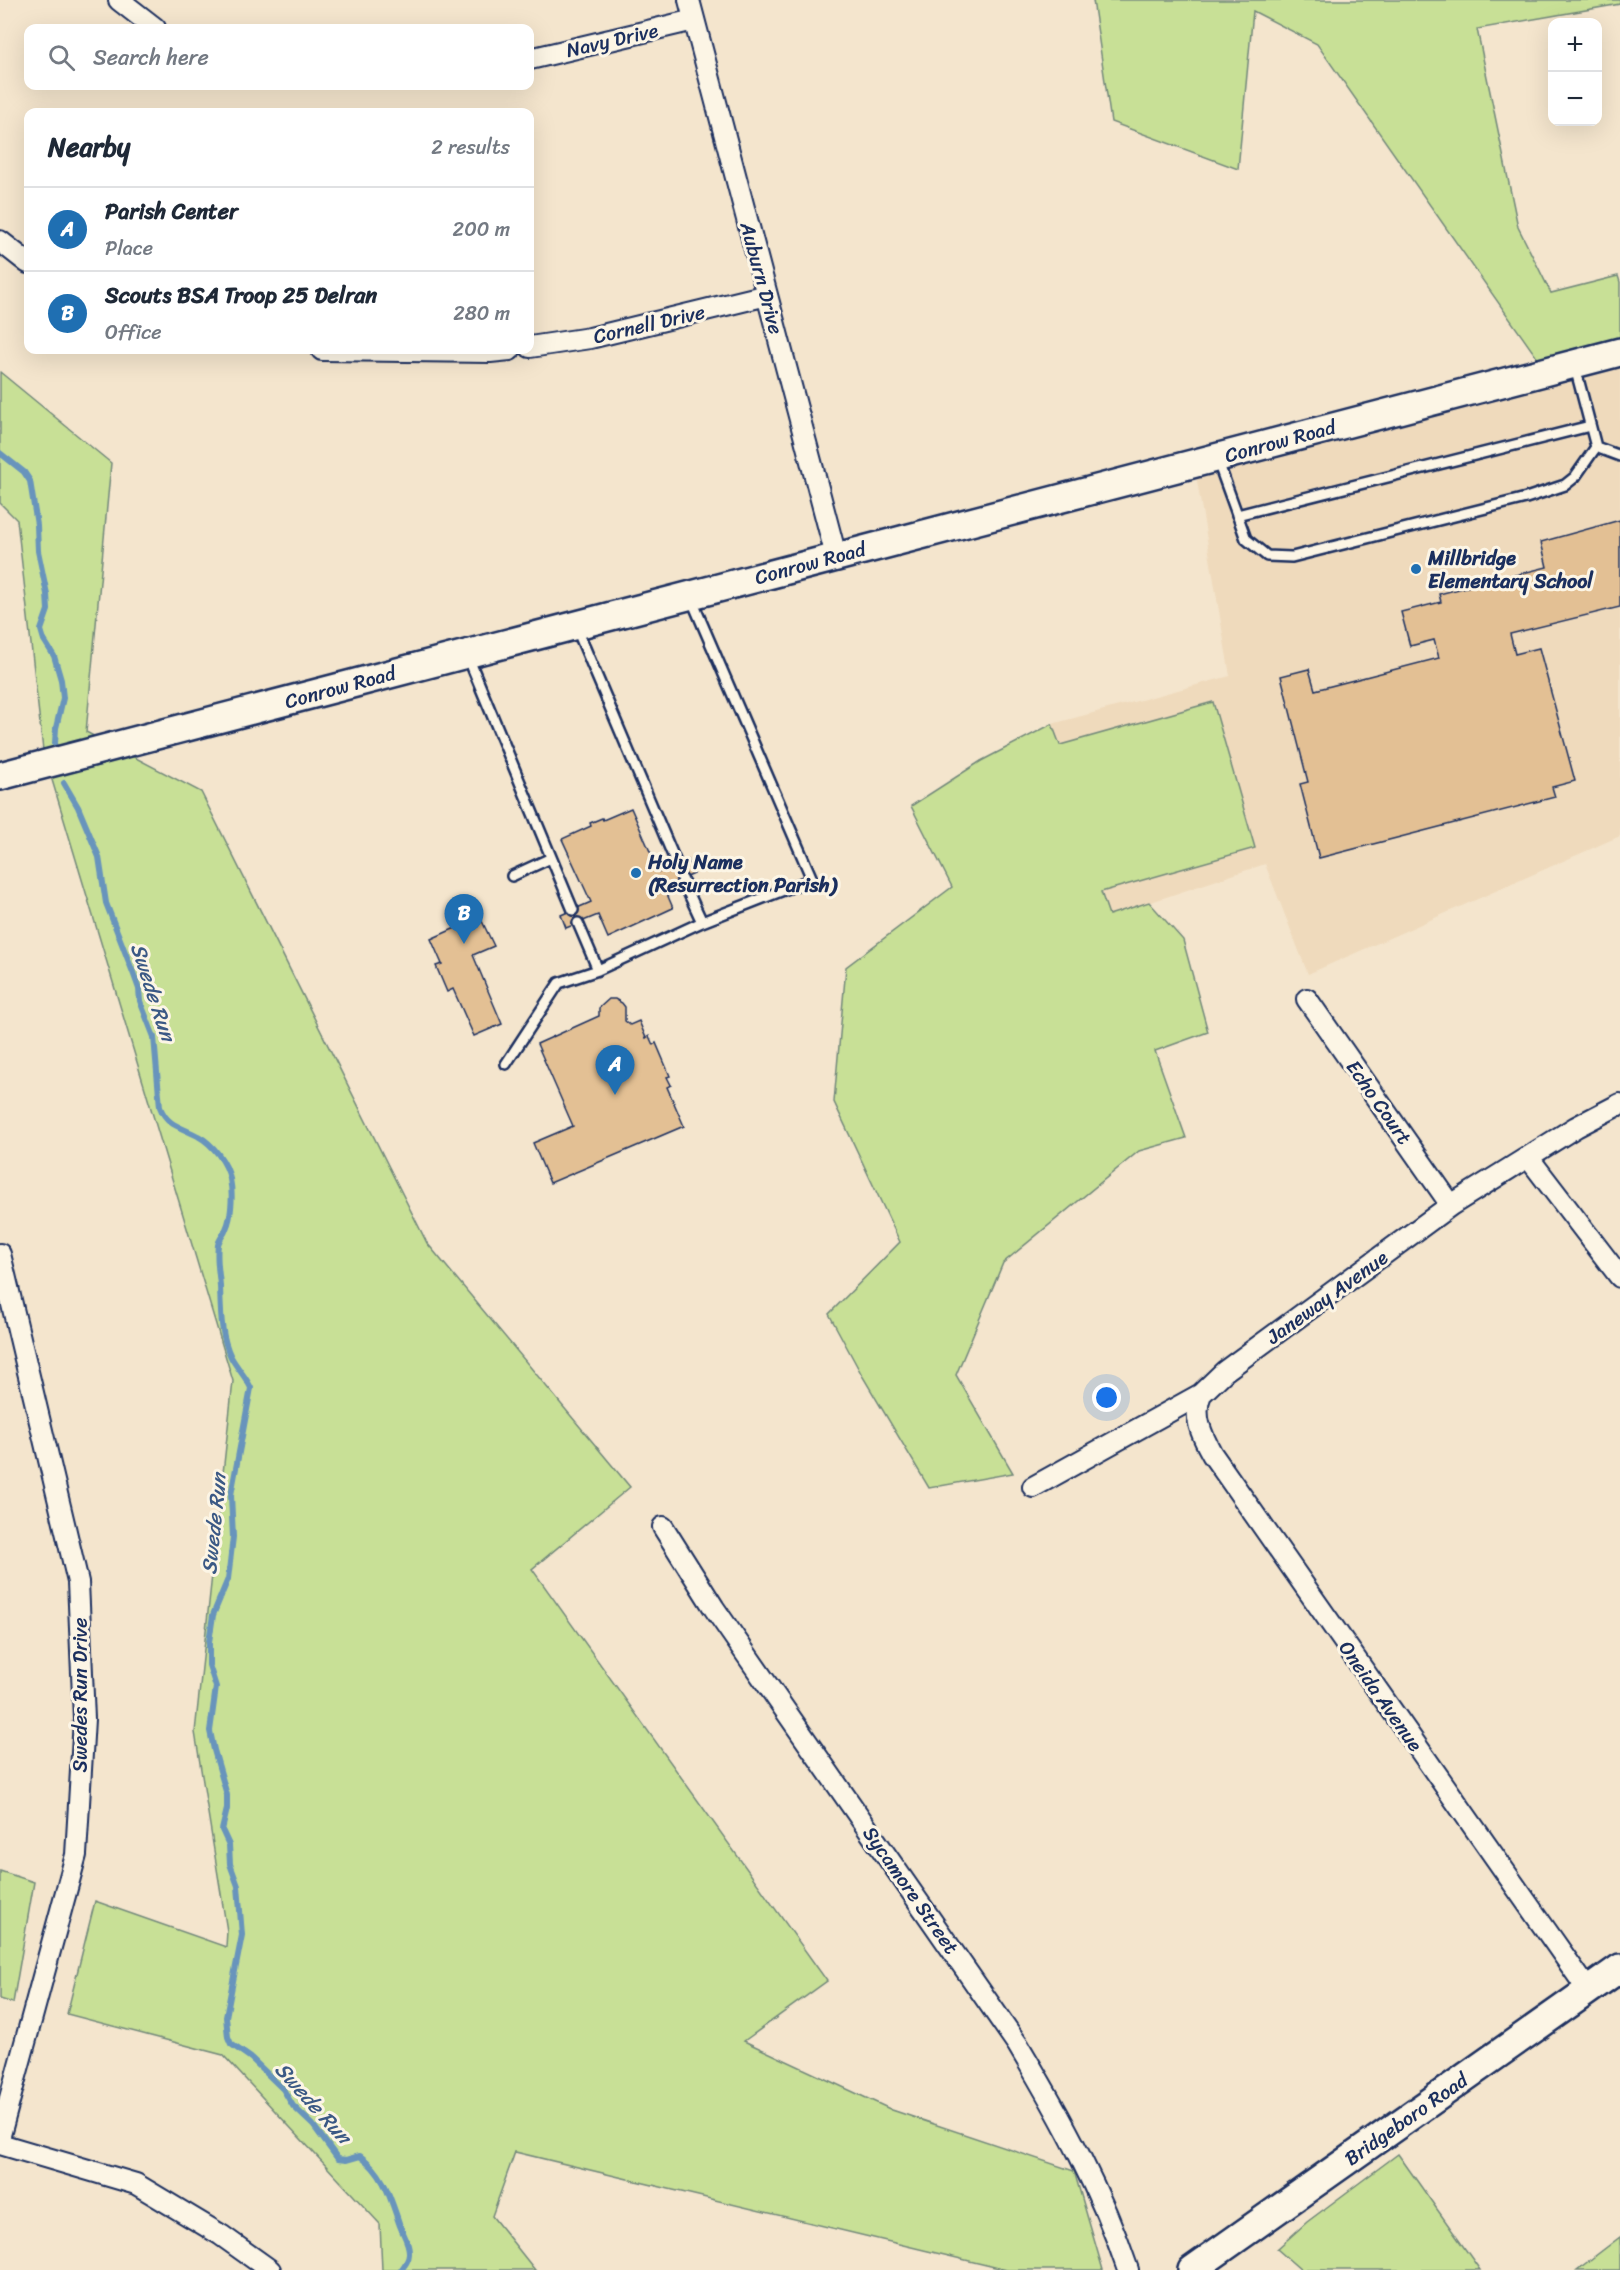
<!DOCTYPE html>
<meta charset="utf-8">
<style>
body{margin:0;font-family:Sriracha,sans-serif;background:#f6f6f7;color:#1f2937}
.controls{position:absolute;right:18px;top:18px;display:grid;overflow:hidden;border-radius:12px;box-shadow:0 6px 24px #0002}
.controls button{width:54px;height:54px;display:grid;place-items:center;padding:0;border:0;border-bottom:2px solid #e0e1e3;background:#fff;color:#1f2937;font:30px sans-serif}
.you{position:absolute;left:1107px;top:1398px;width:21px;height:21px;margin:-15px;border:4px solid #fff;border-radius:50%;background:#1a73e8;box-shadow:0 0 0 9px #1a73e833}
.badge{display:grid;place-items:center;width:39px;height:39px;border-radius:50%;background:#1f6fb2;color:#fff;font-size:20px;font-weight:700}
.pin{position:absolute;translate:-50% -50px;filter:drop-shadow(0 2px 3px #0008)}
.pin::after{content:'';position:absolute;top:32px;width:21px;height:18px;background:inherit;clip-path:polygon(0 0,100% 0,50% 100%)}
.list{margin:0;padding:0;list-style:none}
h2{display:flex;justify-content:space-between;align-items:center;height:78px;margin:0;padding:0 24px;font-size:26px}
h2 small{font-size:20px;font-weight:400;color:#747a83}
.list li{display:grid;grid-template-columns:39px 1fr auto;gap:18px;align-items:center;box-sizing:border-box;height:84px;padding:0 24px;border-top:2px solid #e0e1e3}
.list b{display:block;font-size:22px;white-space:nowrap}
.list p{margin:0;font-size:20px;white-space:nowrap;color:#747a83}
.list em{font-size:20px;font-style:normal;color:#747a83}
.icon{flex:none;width:33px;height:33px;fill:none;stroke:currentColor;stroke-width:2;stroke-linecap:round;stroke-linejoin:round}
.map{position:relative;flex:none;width:1620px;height:2270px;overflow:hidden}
.search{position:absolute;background:#fff;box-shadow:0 6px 24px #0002;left:24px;top:24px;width:510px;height:66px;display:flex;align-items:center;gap:15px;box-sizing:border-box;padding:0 21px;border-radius:12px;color:#747a83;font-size:22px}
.panel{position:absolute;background:#fff;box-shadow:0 6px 24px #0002;left:24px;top:108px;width:510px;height:246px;border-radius:12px}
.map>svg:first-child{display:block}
.built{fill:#efdabc}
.green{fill:#c8e096;stroke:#72887a;stroke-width:1.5}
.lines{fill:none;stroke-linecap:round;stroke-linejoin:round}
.stream{stroke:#6794bc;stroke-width:6}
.building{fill:#e3c094;stroke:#1b2f5e;stroke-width:1.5}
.lane-casing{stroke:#1b2f5e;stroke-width:14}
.street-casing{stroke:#1b2f5e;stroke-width:24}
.secondary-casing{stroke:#1b2f5e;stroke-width:32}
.lane{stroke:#fcf5e5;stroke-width:9}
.street{stroke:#fcf5e5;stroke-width:20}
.secondary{stroke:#fcf5e5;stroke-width:27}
.poi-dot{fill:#1f6fb2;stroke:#fcf5e5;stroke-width:2}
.labels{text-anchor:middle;stroke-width:6;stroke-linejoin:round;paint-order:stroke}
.street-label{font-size:20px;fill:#1b2f5e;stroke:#fcf5e5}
.poi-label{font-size:20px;font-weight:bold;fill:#1b2f5e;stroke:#fcf5e5;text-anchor:start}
.water-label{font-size:21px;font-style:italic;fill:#3b5985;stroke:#fcf5e5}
</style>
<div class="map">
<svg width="1620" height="2270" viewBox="0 0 1620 2270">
<rect width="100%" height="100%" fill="#f4e5cd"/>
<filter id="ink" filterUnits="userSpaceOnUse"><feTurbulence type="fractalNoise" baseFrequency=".0167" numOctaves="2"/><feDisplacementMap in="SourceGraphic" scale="12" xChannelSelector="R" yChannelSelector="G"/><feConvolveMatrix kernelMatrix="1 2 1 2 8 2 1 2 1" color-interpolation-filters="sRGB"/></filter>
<g filter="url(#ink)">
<path class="built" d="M1620,352V836L1308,974L1265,864L1109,916L1052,724L1230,676L1194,463Z"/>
<path class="green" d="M1093,0H1620V4L1477,29L1518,227L1551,293L1618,276L1620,282V338L1540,362L1317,44L1253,11L1238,169L1111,122Z
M0,372L111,463L86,732L201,792L427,1243L630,1487L532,1569L827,1981L744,2041L892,2110L1074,2171L1103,2270H1007L515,2152L492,2216L535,2270H382L380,2224L223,2055L67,2014L95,1901L226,1947L227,1931L195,1732L233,1381L43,750L17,520L0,503Z
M1213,702L1255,848L1101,892L1109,915L1149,902L1183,940L1208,1032L1155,1051L1186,1138L1139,1151L1003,1263L956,1375L1013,1473L929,1488L863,1377L829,1314L900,1242L834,1102L846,967L952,887L911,806L981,761L1052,724L1060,745Z
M0,1871L34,1882L13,2003L0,1999Z
M1398,2154L1480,2270H1301L1277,2249L1307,2222Z
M1620,2237V2270H1577Z"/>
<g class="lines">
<path class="stream" d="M0,453L24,472L30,481L37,525L38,551L47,594L48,610L41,630L44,640L54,656L61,680L63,698L56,728L55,743
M64,783L78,807L99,857L106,903L134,975L139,989L140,1001L154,1037L160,1107C167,1126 182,1127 198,1136C213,1144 227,1163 230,1179C233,1193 232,1216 226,1229C224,1235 219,1239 218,1245C216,1259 219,1272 220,1286C221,1310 220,1335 231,1357C237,1368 246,1377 251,1388L231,1495L233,1537L228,1579L213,1615L209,1642V1665L216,1687L210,1731L214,1750L227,1795V1809L222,1830L229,1845L230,1864L238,1886L242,1935L226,2017L228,2037L231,2044L251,2058L283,2089L293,2106L313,2125L338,2159L346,2160L360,2156C384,2173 390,2197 399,2223C402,2233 410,2243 409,2254C409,2260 405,2265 401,2270"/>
</g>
<path class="building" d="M1620,520V607L1510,634L1515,654L1539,648L1575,781L1552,787L1555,797L1319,858L1300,784L1308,782L1281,676L1309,669L1315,690L1439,658L1434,640L1410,646L1401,612L1441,602L1439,594L1547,567L1541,542Z
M631,808L659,872L688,860L694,874L664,887L673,908L608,938L598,915L566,928L561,915L591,902L562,839L591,826L590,823L602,818L603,820Z
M480,917L494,946L473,955L502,1024L474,1036L453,989L447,992L436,966L442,964L431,939Z
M609,999H615L622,1003L625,1007V1021L630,1025L639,1021L646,1038L649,1036L653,1045L656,1043L670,1076L667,1077L671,1085L667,1087L684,1126L550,1183L533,1143L573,1126L537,1044L599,1016V1008Z"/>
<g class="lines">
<defs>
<path id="lane" d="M1575,367L1596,447L1620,456
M1217,459L1246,539L1267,556L1292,557L1526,498L1565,485L1575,477L1596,447
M1237,515L1590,426
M691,598L812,879L702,922
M576,627L677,865
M468,657L573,910
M512,876L551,858
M578,923L598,970L702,922L682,879
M506,1064L559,983L598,970"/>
<path id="street" d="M119,0L155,28
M689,0L836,556
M530,59L694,20
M0,241L28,263
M530,347L590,338L767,295
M322,350L490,352L510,350
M1307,999L1451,1205
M1528,1157L1620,1277
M0,1254L78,1582L84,1719L76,1855L0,2135
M1201,1394C1192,1415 1202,1436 1212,1454L1588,1990
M1033,1487L1201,1394L1225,1371L1451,1205L1576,1127L1620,1104
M663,1527L714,1608L1018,2045C1061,2117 1101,2190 1128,2270
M0,2144L136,2184L221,2235L270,2270"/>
<path id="secondary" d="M0,776L1620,352
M1192,2270L1620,1968"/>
</defs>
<use href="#lane" class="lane-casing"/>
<use href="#street" class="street-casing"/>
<use href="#secondary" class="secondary-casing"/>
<use href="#lane" class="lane"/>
<use href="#street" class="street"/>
<use href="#secondary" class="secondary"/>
</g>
</g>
<g class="poi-dot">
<circle cx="1416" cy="569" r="6"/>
<circle cx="636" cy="873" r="6"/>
</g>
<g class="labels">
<g class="street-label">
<text transform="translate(612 40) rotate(-13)" y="7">Navy Drive</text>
<text transform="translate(762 278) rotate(75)" y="7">Auburn Drive</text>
<text transform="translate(649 324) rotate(-13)" y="7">Cornell Drive</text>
<text transform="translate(1280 441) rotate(-15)" y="7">Conrow Road</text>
<text transform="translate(810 563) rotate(-15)" y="7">Conrow Road</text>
<text transform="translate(340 687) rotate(-15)" y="7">Conrow Road</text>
<text transform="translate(1379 1102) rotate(55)" y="7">Echo Court</text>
<text transform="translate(1327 1297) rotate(-36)" y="7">Janeway Avenue</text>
<text transform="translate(80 1695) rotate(-90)" y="7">Swedes Run Drive</text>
<text transform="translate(1381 1696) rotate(55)" y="7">Oneida Avenue</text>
<text transform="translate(911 1890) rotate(55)" y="7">Sycamore Street</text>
<text transform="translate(1406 2119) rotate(-35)" y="7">Bridgeboro Road</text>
</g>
<g class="poi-label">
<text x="1428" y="565">Millbridge<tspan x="1428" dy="23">Elementary School</tspan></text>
<text x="648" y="869">Holy Name<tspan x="648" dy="23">(Resurrection Parish)</tspan></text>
</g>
<g class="water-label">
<text transform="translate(153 992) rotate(72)" y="7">Swede Run</text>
<text transform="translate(214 1524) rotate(-84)" y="7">Swede Run</text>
<text transform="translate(313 2103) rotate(48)" y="7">Swede Run</text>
</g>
</g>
</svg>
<div class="controls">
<button>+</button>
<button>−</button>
</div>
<div class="you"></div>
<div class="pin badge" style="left:615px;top:1095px">A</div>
<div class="pin badge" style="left:464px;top:944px">B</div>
<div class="search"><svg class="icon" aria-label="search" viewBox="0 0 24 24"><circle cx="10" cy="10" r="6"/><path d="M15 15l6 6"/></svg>Search here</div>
<section class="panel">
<h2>Nearby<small>2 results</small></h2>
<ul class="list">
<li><span class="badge">A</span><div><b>Parish Center</b><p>Place</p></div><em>200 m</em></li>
<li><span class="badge">B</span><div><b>Scouts BSA Troop 25 Delran</b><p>Office</p></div><em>280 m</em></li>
</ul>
</section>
</div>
